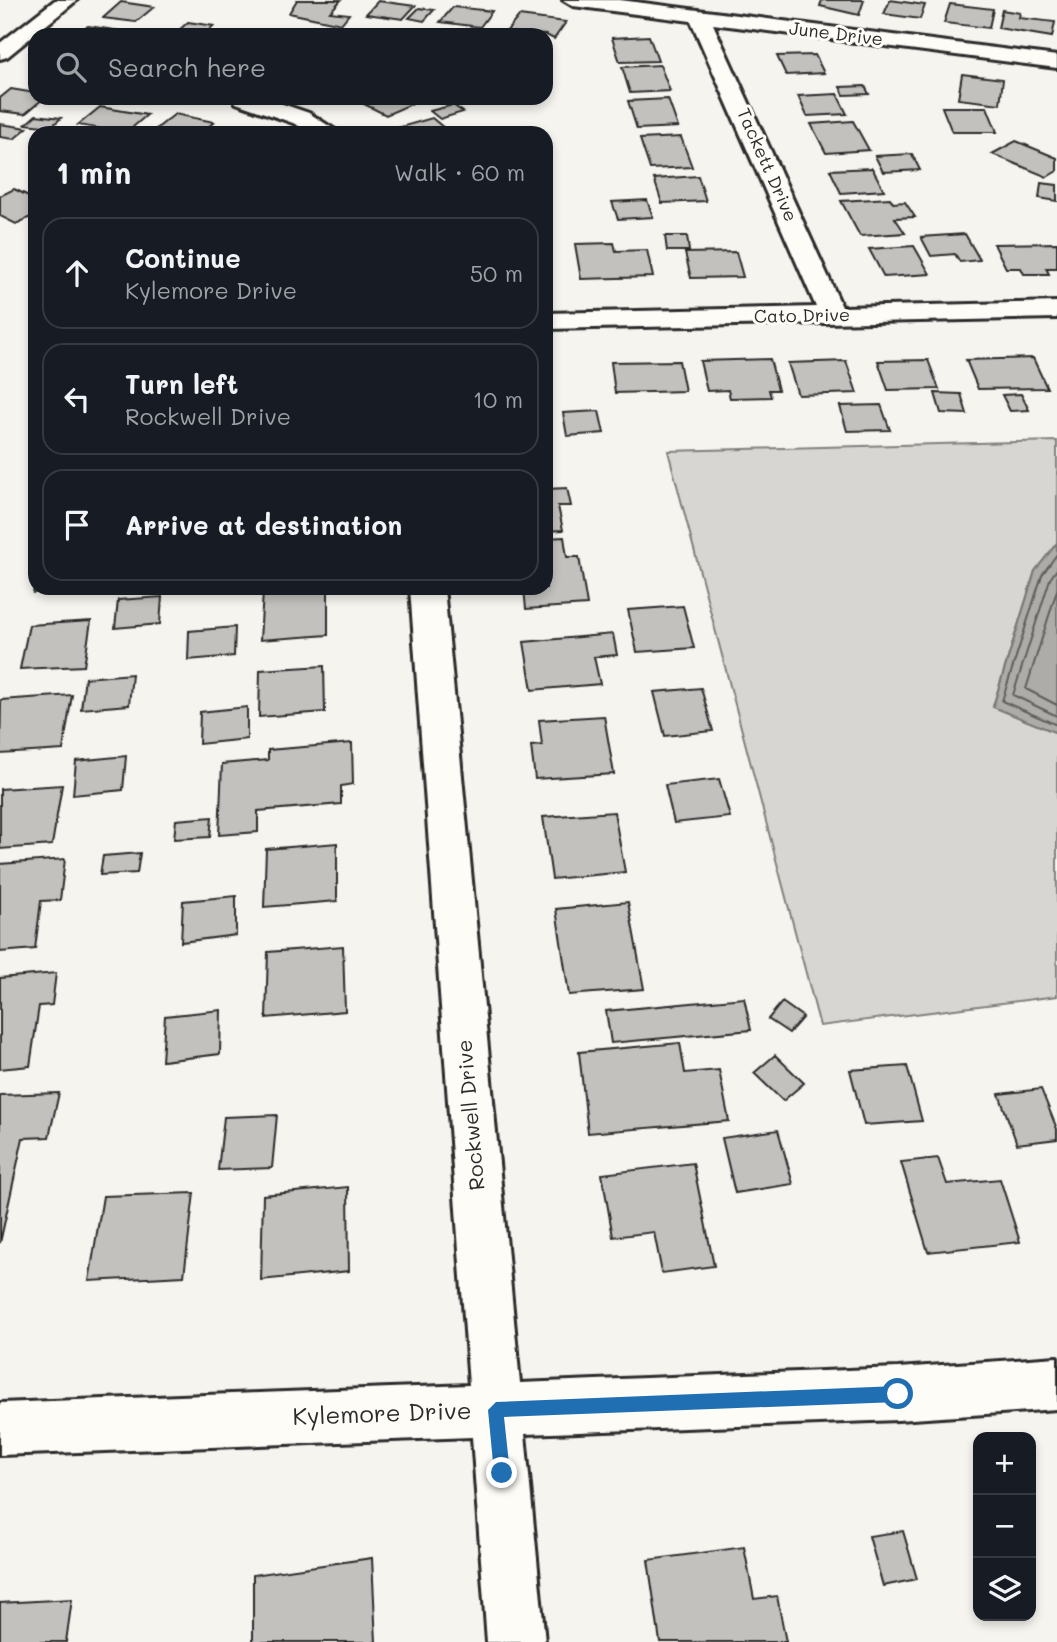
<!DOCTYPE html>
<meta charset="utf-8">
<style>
body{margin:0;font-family:Mali,sans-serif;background:#242831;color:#f1f3f6}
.controls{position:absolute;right:21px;bottom:21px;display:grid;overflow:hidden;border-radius:14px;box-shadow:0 4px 10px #0003}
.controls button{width:63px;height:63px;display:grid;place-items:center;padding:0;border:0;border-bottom:2px solid #363941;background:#171b24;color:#f1f3f6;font:35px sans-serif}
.stop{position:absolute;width:21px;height:21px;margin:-16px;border:5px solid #1f6fb2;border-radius:50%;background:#fff}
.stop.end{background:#1f6fb2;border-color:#fff;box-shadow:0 2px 7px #0008}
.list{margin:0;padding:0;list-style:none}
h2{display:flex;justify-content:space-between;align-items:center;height:91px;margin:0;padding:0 28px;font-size:30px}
h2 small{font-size:23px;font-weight:400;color:#9ea1a6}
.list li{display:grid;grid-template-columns:46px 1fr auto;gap:21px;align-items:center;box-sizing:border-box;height:112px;margin:0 14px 14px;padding:0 14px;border:2px solid #363941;border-radius:21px}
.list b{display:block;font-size:26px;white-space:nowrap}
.list p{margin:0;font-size:23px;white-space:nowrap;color:#9ea1a6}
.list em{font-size:23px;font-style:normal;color:#9ea1a6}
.icon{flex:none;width:38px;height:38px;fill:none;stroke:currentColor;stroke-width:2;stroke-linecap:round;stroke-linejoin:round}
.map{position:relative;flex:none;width:1057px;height:1642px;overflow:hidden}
.search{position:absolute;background:#171b24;box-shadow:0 4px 10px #0003;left:28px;top:28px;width:525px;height:77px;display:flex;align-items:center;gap:18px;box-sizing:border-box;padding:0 24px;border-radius:21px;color:#9ea1a6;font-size:26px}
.panel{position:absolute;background:#171b24;box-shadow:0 4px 10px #0003;left:28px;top:126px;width:525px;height:469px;border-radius:21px}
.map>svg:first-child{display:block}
.green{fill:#d7d6d2;stroke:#81807e;stroke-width:2}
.water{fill:#adaca9;stroke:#797877;stroke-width:2}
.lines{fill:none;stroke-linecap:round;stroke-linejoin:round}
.shore{stroke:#5f5f5d;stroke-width:2}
.building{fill:#c2c1be;stroke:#2b2b2b;stroke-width:2}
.street-casing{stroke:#2b2b2b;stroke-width:6}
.street{fill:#fdfcf7;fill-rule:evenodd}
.route{fill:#1f6fb2}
.labels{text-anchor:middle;stroke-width:6;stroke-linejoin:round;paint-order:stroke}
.far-street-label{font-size:18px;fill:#2b2b2b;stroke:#fdfcf7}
.street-label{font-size:21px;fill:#2b2b2b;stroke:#fdfcf7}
.near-street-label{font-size:24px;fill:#2b2b2b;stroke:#fdfcf7}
</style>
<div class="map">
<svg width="1057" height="1642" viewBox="0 0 1057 1642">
<rect width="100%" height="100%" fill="#f5f4ef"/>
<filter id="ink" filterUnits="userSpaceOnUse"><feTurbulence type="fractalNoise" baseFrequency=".0143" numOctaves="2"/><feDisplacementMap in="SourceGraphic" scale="14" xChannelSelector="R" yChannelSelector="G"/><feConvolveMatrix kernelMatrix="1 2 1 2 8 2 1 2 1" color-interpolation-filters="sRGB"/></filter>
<g filter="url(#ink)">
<path class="green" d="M1057,441V543L1035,571L993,706L1057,733V996L820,1026L668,451Z"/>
<path class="water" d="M1057,543V733L993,707L1035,571Z"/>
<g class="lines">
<path class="shore" d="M1057,554L1042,575L1002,701L1057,725
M1057,569L1050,579L1013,695L1057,716
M1057,590L1026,689L1057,705"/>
</g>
<path class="building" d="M297,0H341L330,12L349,14L341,24L289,13Z
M822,0H864L859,15L820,6Z
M890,0L925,5L920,19L884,14Z
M378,1L415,6L403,19L366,14Z
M121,2L154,7L136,22L103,18Z
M950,4L993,9L989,28L944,23Z
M453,7L492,11L480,27L440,22Z
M419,8L434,10L424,21L409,18Z
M1002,10L1020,13L1019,18L1055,22L1052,37L998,28Z
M519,16L566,22L554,39L546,35L506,32Z
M188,22L214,26L204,35L176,33Z
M88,26L134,33L75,35Z
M649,36L658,61L620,62L612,38Z
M815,55L824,73L786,75L777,56Z
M660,65L670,91L630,93L622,67Z
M962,74L1003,79L1000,104L958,99Z
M865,86L869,94L844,95L840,87Z
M11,89L35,93V98H44L25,114L0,111V98Z
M837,94L847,114L807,116L798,96Z
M365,98H407L416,102L386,115L358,101Z
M668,99L678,127L637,129L628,101Z
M453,105L463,112L440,119L430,111Z
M100,107L147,115L126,133L78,125Z
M942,107H987L997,132H952Z
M175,114L214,122L201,133H151Z
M36,115L61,118L51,127L26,124Z
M432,118L450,133H398L394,129Z
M853,121L869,150L826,153L811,124Z
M0,124L27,128L14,139L0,137Z
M681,137L692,167L650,169L640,139Z
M1016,141L1057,158V171L1047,177L992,154Z
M912,154L920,170L883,172L875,156Z
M872,168L884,190L841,193L830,170Z
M698,176L706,201L662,203L654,179Z
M1041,183L1057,185V201L1039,198Z
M14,189L35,199V215L16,224L0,216V196Z
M890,198L893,203L905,202L915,217L895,218L905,233L860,236L841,201Z
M647,200L653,217L618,219L612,202Z
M965,234L980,260L960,262L955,254L931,256L921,237Z
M665,236H687L689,251H667Z
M614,243L616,251L647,250L653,277L581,279L575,244Z
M1057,243V268H1046L1049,274H1024L1021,268H1006L994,244Z
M914,246L930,274L884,277L869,249Z
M736,252L743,277L691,278L685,253Z
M1033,358L1047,388L978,389L966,360Z
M770,359L778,390H769L771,397L730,398L728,390L707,391L700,361Z
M928,360L939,389L888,390L878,361Z
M679,361L685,391L615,393L611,362Z
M846,361L857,393L798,395L788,363Z
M935,393L961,394L967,414L941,413Z
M1021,394L1029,410L1010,411L1002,395Z
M881,405L890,430L847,431L840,406Z
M599,411L604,433L567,436L563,413Z
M567,488L571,506H558L563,530L546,531V489Z
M564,537L567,557H579L587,605L526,609L524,588H546V538Z
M35,584V588H96L33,593Z
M328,588V635L260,640L263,592Z
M162,597L160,624L115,628L118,600Z
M683,606L694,648L637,652L628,610Z
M91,621L84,666L20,669L29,625Z
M235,627L234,656L188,660L189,631Z
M613,634L617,655L594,657L600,684L532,690L524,642Z
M324,666L325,712L259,717L260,670Z
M132,674L129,705L81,709L85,678Z
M701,688L713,731L665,736L654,692Z
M72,695L63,750L0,754L1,700Z
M247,707V739L199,744L200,712Z
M604,716L614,774L535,779L531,746L542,745L539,720Z
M352,743L353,784L341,786V804L258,811V832L219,835L222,764L268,760V750Z
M126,756L123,790L73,795L76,761Z
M719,779L730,817L674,823L665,785Z
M62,785L52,845L0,849V789Z
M614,812L625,872L552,879L543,817Z
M212,817L210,837L174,839L176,820Z
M337,843V901L264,907L266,849Z
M140,853L137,873L100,875L103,856Z
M65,859L60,900L41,901L35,949L0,952V864Z
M236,896V935L181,942L183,901Z
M628,902L644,989L569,995L556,909Z
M343,946L345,1011L266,1018L268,952Z
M56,973L52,1005L39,1006L30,1066L0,1069V978Z
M744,998L751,1030L611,1043L606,1011Z
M782,1002L803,1017L789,1033L768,1019Z
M221,1010L220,1054L162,1061L165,1016Z
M680,1043L685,1073L719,1070L729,1121L588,1133L579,1052Z
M775,1055L804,1083L783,1101L754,1073Z
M907,1066L922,1121L864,1125L850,1070Z
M1041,1089L1057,1129V1139L1017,1144L999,1094Z
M59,1093L49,1137L23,1138L0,1243V1095Z
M277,1115L272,1168L218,1170L224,1117Z
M778,1130L793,1184L735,1193L722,1138Z
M938,1158L947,1184L1000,1179L1020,1242L928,1252L901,1162Z
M693,1163L714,1266L662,1273L654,1232L613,1237L602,1174Z
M348,1187L349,1271L261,1280L263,1195Z
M194,1193L184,1276L89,1281L103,1196Z
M903,1531L917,1579L883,1586L869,1536Z
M744,1547L754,1599L777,1596L786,1642H660L648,1560Z
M372,1558L376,1642H253V1575Z
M72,1599L66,1642H0V1603Z"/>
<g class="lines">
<defs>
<path id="street" d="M55,0H77L7,57L0,59V43Z
M563,0H620L1057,56V68L713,24L842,307L1057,302V318L546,329V313L816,307L691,21L573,6Z
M233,98H265L309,113L340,133H312L293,123L236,103Z
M410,588H444L520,1383L898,1368L1057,1357V1409L898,1420L525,1434L545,1642H487L472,1437L0,1455V1403L469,1385Z"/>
</defs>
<use href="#street" class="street-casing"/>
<use href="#street" class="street"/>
</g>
</g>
<path class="route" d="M898,1386L905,1394L898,1402L504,1417L510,1473L502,1480L494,1473L488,1410L496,1402Z"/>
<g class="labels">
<g class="far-street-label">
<text transform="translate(836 34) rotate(7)" y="6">June Drive</text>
<text transform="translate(767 165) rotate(66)" y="6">Tackett Drive</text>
<text transform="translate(802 316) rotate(-1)" y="6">Cato Drive</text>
</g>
<g class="street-label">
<text transform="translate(471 1115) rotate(-95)" y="7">Rockwell Drive</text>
</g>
<g class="near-street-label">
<text transform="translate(382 1414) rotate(-2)" y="8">Kylemore Drive</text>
</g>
</g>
</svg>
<div class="controls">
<button>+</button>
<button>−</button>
<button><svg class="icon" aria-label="layers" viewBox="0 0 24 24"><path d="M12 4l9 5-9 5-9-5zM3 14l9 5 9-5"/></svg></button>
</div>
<div class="stop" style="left:898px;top:1394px"></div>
<div class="stop end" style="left:502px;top:1473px"></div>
<div class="search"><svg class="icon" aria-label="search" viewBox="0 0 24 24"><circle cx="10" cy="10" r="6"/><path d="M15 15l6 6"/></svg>Search here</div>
<section class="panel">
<h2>1 min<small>Walk · 60 m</small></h2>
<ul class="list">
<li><svg class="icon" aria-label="ahead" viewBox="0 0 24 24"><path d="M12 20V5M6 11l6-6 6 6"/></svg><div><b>Continue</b><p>Kylemore Drive</p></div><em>50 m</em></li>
<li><svg class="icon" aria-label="left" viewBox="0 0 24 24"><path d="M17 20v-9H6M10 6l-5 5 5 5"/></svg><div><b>Turn left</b><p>Rockwell Drive</p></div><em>10 m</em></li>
<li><svg class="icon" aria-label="arrive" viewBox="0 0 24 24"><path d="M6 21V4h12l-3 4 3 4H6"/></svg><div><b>Arrive at destination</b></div></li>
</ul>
</section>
</div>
